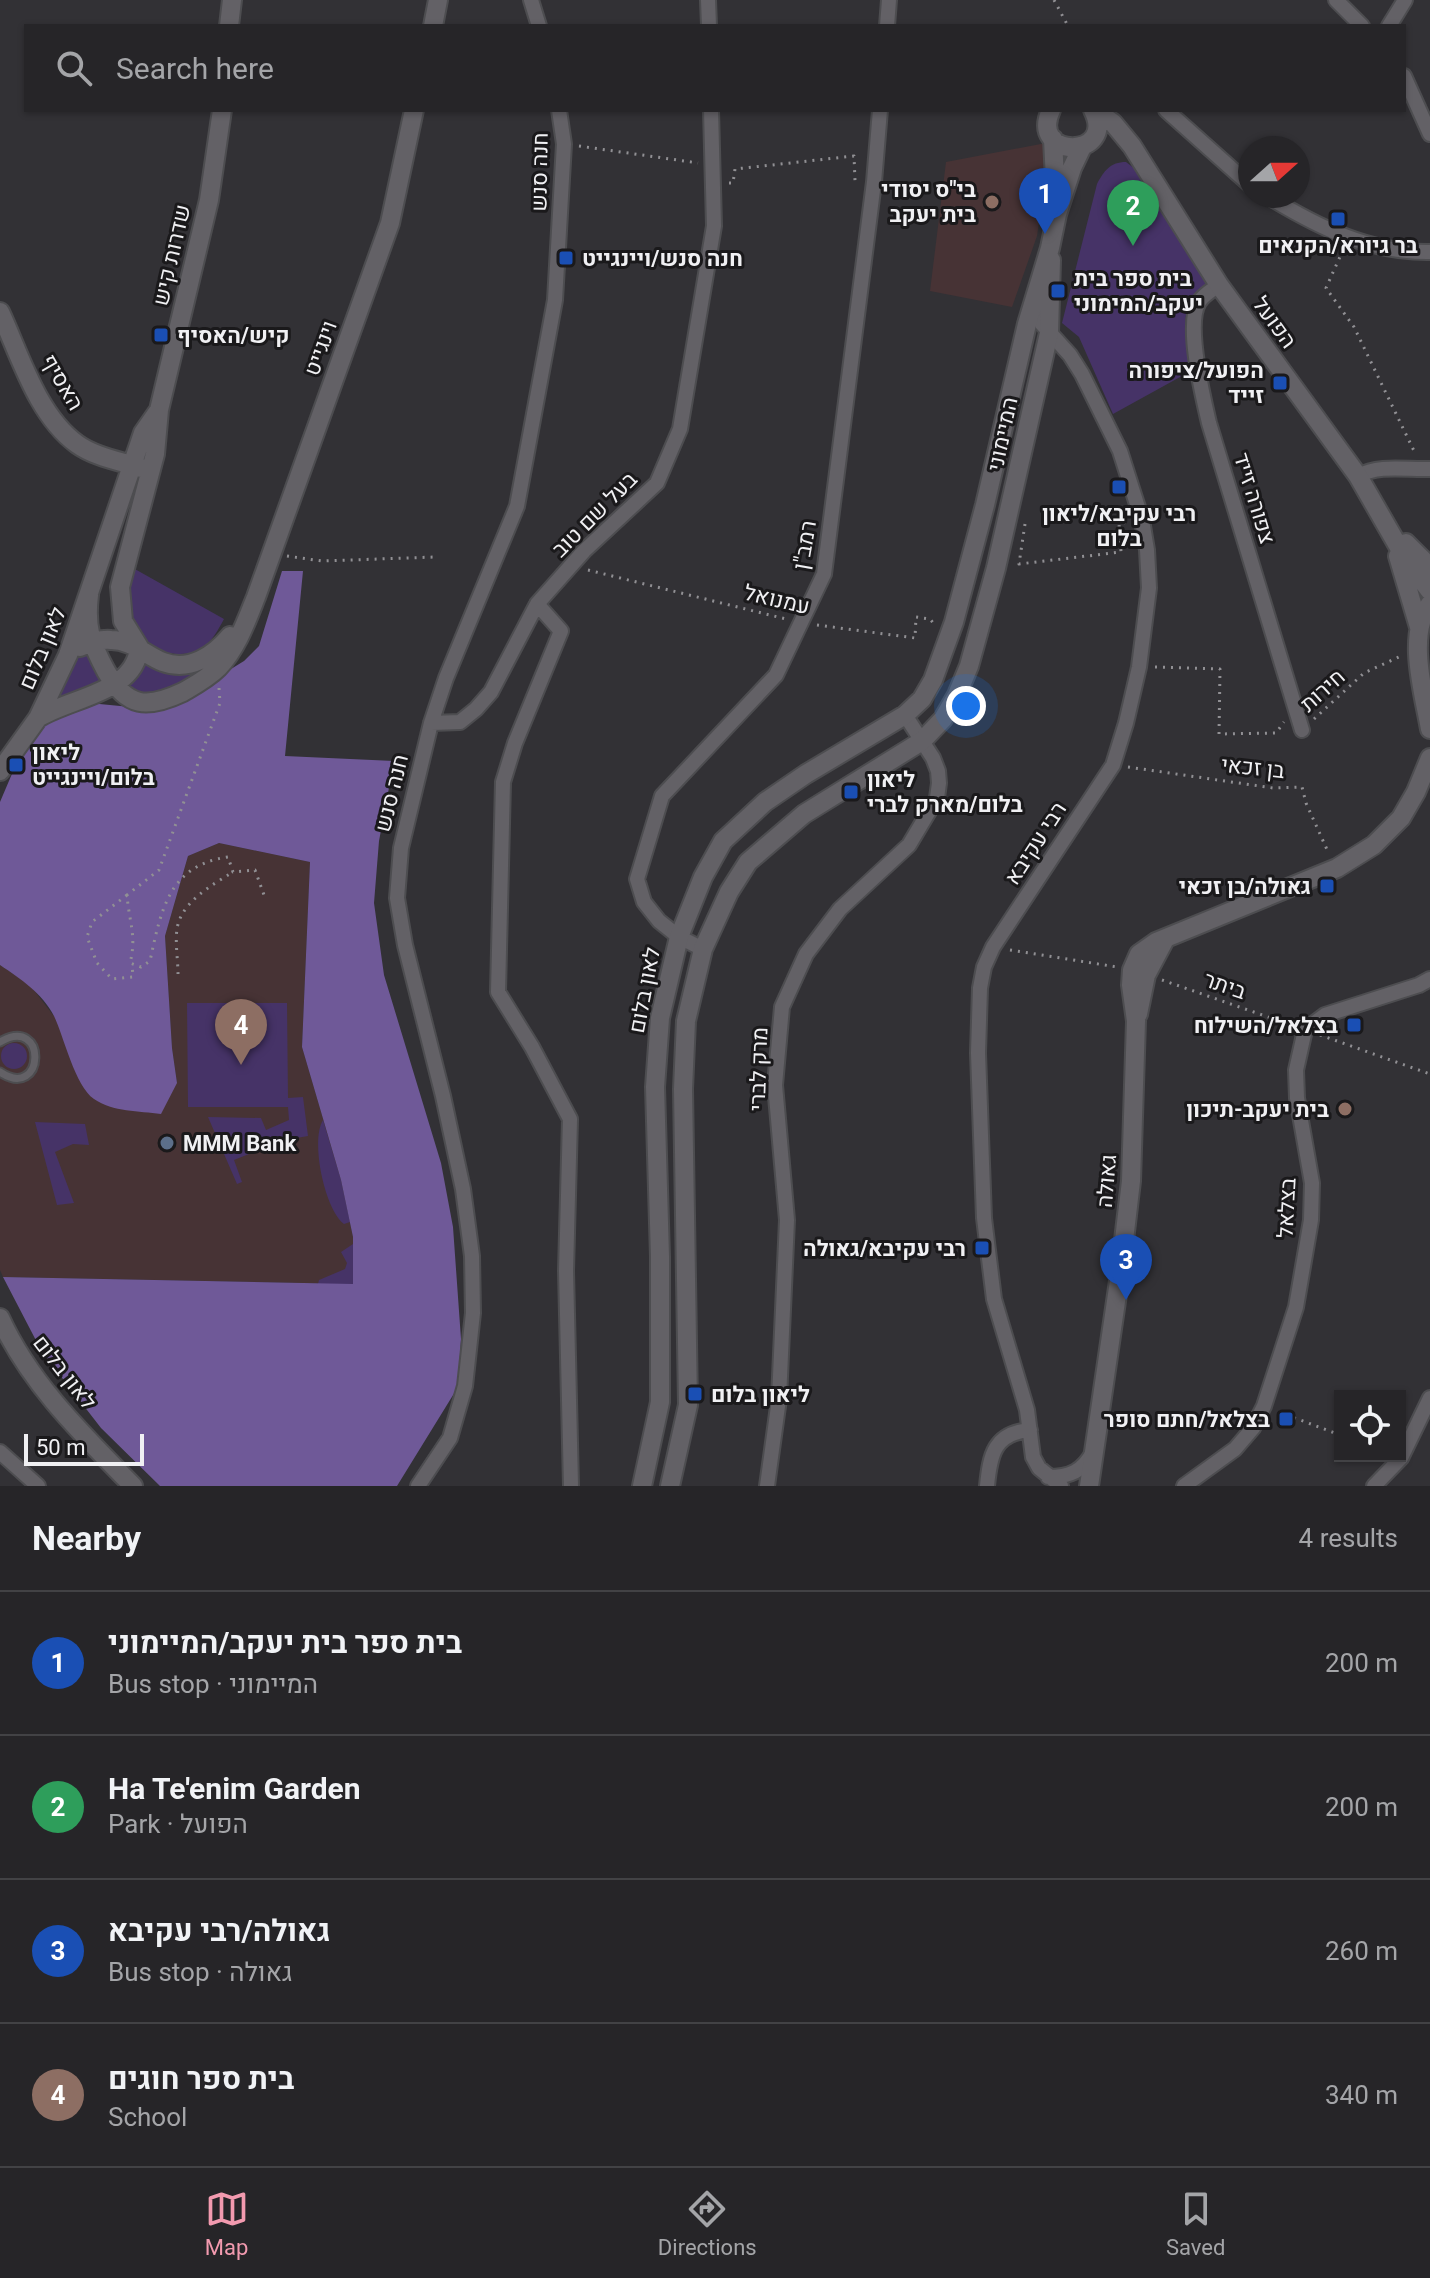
<!DOCTYPE html>
<meta charset="utf-8">
<style>
body{margin:0;font-family:Roboto,Heebo,sans-serif;background:#2e2d30;color:#f1f3f6}
.controls{position:absolute;right:24px;bottom:24px;display:grid;overflow:hidden;border-radius:0px;box-shadow:0 2px 6px #0004}
.controls button{width:72px;height:72px;display:grid;place-items:center;padding:0;border:0;border-bottom:2px solid #424245;background:#262528;color:#f1f3f6;font:40px sans-serif}
.compass{position:absolute;left:1238px;top:136px;width:72px;height:72px;border-radius:50%;background:#262528;box-shadow:0 2px 6px #0004;rotate:69deg}
.scale{position:absolute;left:24px;bottom:20px;width:120px;box-sizing:border-box;padding-left:8px;border:4px solid #f0f0f3;border-top:0;font-size:22px;line-height:28px;white-space:nowrap;color:#f0f0f3;-webkit-text-stroke:6px #1a191b;paint-order:stroke}
.you{position:absolute;left:966px;top:706px;width:28px;height:28px;margin:-20px;border:6px solid #fff;border-radius:50%;background:#1a73e8;box-shadow:0 0 0 12px #1a73e833}
.badge{display:grid;place-items:center;width:52px;height:52px;border-radius:50%;background:#f29aaf;color:#fff;font-size:26px;font-weight:700}
.pin{position:absolute;translate:-50% -66px;filter:drop-shadow(0 2px 4px #0008)}
.pin::after{content:'';position:absolute;top:42px;width:28px;height:24px;background:inherit;clip-path:polygon(0 0,100% 0,50% 100%)}
.list{margin:0;padding:0;list-style:none}
h2{display:flex;justify-content:space-between;align-items:center;height:104px;margin:0;padding:0 32px;font-size:34px}
h2 small{font-size:26px;font-weight:400;color:#a4a5a8}
.list li{display:grid;grid-template-columns:52px 1fr auto;gap:24px;align-items:center;box-sizing:border-box;height:144px;padding:0 32px;border-top:2px solid #424245}
.list b{display:block;font-size:30px;white-space:nowrap}
.list p{margin:0;font-size:26px;white-space:nowrap;color:#a4a5a8}
.list em{font-size:26px;font-style:normal;color:#a4a5a8}
.icon{flex:none;width:44px;height:44px;fill:none;stroke:currentColor;stroke-width:2;stroke-linecap:round;stroke-linejoin:round}
.map{position:relative;flex:none;width:1430px;height:1486px;overflow:hidden}
.search{position:absolute;background:#262528;box-shadow:0 2px 6px #0004;left:24px;right:24px;top:24px;height:88px;display:flex;align-items:center;gap:20px;box-sizing:border-box;padding:0 28px;border-radius:0px;color:#a4a5a8;font-size:30px}
.sheet{height:680px;background:#262528}
nav{display:flex;justify-content:space-around;align-items:center;box-sizing:border-box;height:112px;border-top:2px solid #424245;background:#262528;font-size:22px;color:#a4a5a8}
nav a{display:grid;justify-items:center;gap:4px}
nav .on{color:#f29aaf}
.map>svg:first-child{display:block}
.education{fill:#473335}
.green{fill:#463367}
.forest{fill:#6f5998}
.lines{fill:none;stroke-linecap:round;stroke-linejoin:round}
.service-casing{stroke:#4d4d50;stroke-width:11}
.minor-casing{stroke:#4d4d50;stroke-width:18}
.tertiary-casing{stroke:#4d4d50;stroke-width:22}
.path{stroke:#919094;stroke-width:3;stroke-dasharray:2 6;stroke-linecap:butt}
.service{stroke:#636166;stroke-width:7}
.minor{stroke:#636166;stroke-width:14}
.tertiary{stroke:#636166;stroke-width:18}
.education-dot{fill:#8d6e63;stroke:#1a191b;stroke-width:3}
.transit-dot{fill:#1a4fb4;stroke:#1a191b;stroke-width:3}
.service-dot{fill:#5c6f8a;stroke:#1a191b;stroke-width:3}
.labels{text-anchor:middle;stroke-width:6;stroke-linejoin:round;paint-order:stroke}
.street-label{font-size:22px;fill:#f0f0f3;stroke:#1a191b}
.poi-label{font-size:22px;font-weight:bold;fill:#f0f0f3;stroke:#1a191b;text-anchor:end}
</style>
<div class="map">
<svg width="1430" height="1486" viewBox="0 0 1430 1486">
<rect width="100%" height="100%" fill="#323135"/>
<path class="education" d="M1046,143L1047,168L1037,236L1012,307L930,291L946,162Z
M219,843L310,862L302,1047L341,1180L353,1237V1284L3,1277L0,1270V965L30,985L53,1015L177,1083L172,1048L165,936L188,856Z"/>
<path class="green" d="M1126,162L1139,172L1210,282C1205,286 1199,290 1195,294C1178,313 1188,349 1191,371L1113,414L1079,337L1062,323L1097,184C1104,171 1110,162 1126,162Z
M133,568L224,619C218,630 212,642 201,649C177,662 142,649 132,624C125,609 128,584 133,568Z
M89,650L107,683L56,701L77,655Z
M144,656L197,666L199,675L181,686L147,697L123,686Z
M187,1003H287L288,1098L303,1097L308,1136L285,1140L263,1148V1146L250,1145L249,1154L234,1160L242,1182L237,1184L208,1117L261,1118L266,1130L289,1120L288,1107H188Z
M1 1056a13 13 0 1 1 26 0a13 13 0 1 1-26 0Z
M323,1120L341,1180L350,1222L344,1224C325,1210 310,1141 323,1120Z
M35,1122L85,1124L89,1145L73,1144L55,1152L74,1203L57,1205Z
M353,1244V1284H318L319,1280L345,1269L347,1263L341,1252Z"/>
<path class="forest" d="M282,571H303L285,756L394,761L379,841L374,903L384,975L441,1163L453,1227L461,1339L458,1387L397,1486H160L101,1428L42,1352L3,1277L353,1284V1237L341,1180L302,1047L310,862L219,843L188,856L165,936L172,1048L177,1083L161,1114C139,1111 113,1112 94,1099C75,1086 64,1037 54,1016C42,993 21,979 0,965V802L23,748L39,721L79,702L151,709L200,688L244,661L259,646Z"/>
<g class="lines">
<defs>
<path id="service" d="M0,1042C48,1014 45,1102 0,1072"/>
<path id="minor" d="M531,0L539,26
M708,0L709,26
M1336,0L1362,26
M887,26L889,0
M1389,26L1405,0
M1404,76L1430,134
M1166,110L1250,185
M1267,196C1318,227 1369,253 1430,252
M1219,285C1212,290 1203,295 1199,302C1185,324 1203,397 1209,423L1302,730
M1032,306L1042,324L1070,355L1082,374L1120,451L1142,520L1147,550L1149,588L1139,667L1126,723L1113,765L993,947L984,967L980,988L978,1053L984,1218L994,1299L1027,1410L1033,1457L1039,1468L1061,1486
M1358,476C1380,464 1406,470 1430,469
M537,604L561,631L515,743L503,782L498,992L532,1047L570,1119L566,1271L571,1486
M431,723L460,722L476,709L491,692L537,604L584,551L657,483L680,429L714,226L711,110
M703,949L679,937L659,921L644,902L637,879L662,796L776,675L824,574L874,182L880,110
M0,1452L38,1486
M1048,1477C1070,1477 1083,1471 1093,1452
M418,1486L450,1438L465,1386L473,1313L472,1256L463,1189L443,1096L405,945L397,898L401,848L431,723L446,678L517,506L555,300L564,144L559,110
M767,1486L779,1399L787,1220L775,1085L782,1007L806,954L840,909L909,845L937,798L939,783L938,771L933,758L905,715
M987,1486C990,1455 994,1433 1030,1430
M1184,1486L1235,1449L1253,1428L1264,1406L1296,1307L1311,1220L1312,1183L1297,1098L1296,1070L1305,1030L1325,1015L1419,985L1430,979
M1374,1486L1401,1458L1430,1398"/>
<path id="tertiary" d="M229,26L232,0
M433,26L438,0
M1051,110C1028,160 1118,159 1093,110
M1095,110L1113,123L1132,146L1219,285L1358,476L1405,558L1430,591
M1053,139L1056,200
M0,312C20,355 37,415 77,444C95,457 120,461 141,468
M1406,543L1430,567
M1398,556L1419,627
M89,595C85,628 91,643 106,671C127,708 147,709 183,692C195,685 208,678 218,668C237,648 246,622 256,597L390,223L414,110
M1430,604C1406,634 1424,694 1430,729
M80,647C90,643 100,639 111,640C132,640 145,655 163,662C190,672 214,655 230,636
M139,647L123,621L120,587L155,454L159,410L209,200L222,110
M38,718C71,697 136,693 139,647
M0,771L38,718L68,655L143,433L159,410
M1138,1014L1146,975L1164,941
M0,1318C30,1384 83,1435 133,1486
M642,1486L660,1402V1257L655,1087L660,1018L679,937L703,877L723,841L765,802L806,774L905,715L922,699L933,680L954,622L985,505L1027,324L1050,248L1057,214L1072,168L1082,147
M670,1486L688,1405L683,1089L686,1021L703,949L729,892L748,862L804,814L922,741L943,719L957,695L969,666L996,568L1049,333L1051,260
M1089,1486L1120,1274L1131,1181L1136,1021L1131,985L1132,970L1139,954L1156,942L1337,868L1374,845L1401,818L1416,792L1430,758"/>
</defs>
<use href="#service" class="service-casing"/>
<use href="#minor" class="minor-casing"/>
<use href="#tertiary" class="tertiary-casing"/>
<path class="path" d="M1054,0L1068,26
M579,146L698,163
M729,183H733L735,169L854,156L855,181L860,182
M1343,250L1326,288L1354,327L1416,455
M1025,524L1019,564L1121,552L1119,524L1127,522
M287,556L322,561L435,557
M588,570L786,619
M817,625L915,638L916,617L930,619L934,624
M1155,667L1220,669L1219,734L1276,733L1284,722
M219,688L220,703L159,870L127,895C129,922 137,936 130,963L141,967L150,961C161,910 169,865 228,857L233,872L255,870L264,895
M1314,719L1364,673L1401,656
M1128,767L1273,788L1302,787L1306,803L1329,854
M127,895L92,922L87,937L97,963L112,979L133,977L132,964
M1010,950L1117,967
M178,974C178,960 175,943 177,929C181,902 212,885 233,872
M1162,980L1291,1025
M1320,1035L1430,1074
M1279,1412L1340,1435"/>
<use href="#service" class="service"/>
<use href="#minor" class="minor"/>
<use href="#tertiary" class="tertiary"/>
</g>
<g class="education-dot">
<circle cx="992" cy="202" r="8"/>
<circle cx="1345" cy="1109" r="8"/>
</g>
<g class="transit-dot">
<rect x="1330" y="211" width="16" height="16" rx="4"/>
<rect x="558" y="250" width="16" height="16" rx="4"/>
<rect x="1050" y="283" width="16" height="16" rx="4"/>
<rect x="153" y="327" width="16" height="16" rx="4"/>
<rect x="1272" y="375" width="16" height="16" rx="4"/>
<rect x="1111" y="479" width="16" height="16" rx="4"/>
<rect x="8" y="757" width="16" height="16" rx="4"/>
<rect x="843" y="784" width="16" height="16" rx="4"/>
<rect x="1319" y="878" width="16" height="16" rx="4"/>
<rect x="1346" y="1017" width="16" height="16" rx="4"/>
<rect x="974" y="1240" width="16" height="16" rx="4"/>
<rect x="687" y="1386" width="16" height="16" rx="4"/>
<rect x="1278" y="1411" width="16" height="16" rx="4"/>
</g>
<circle class="service-dot" cx="167" cy="1143" r="8"/>
<g class="labels">
<g class="street-label">
<text transform="translate(539 172) rotate(-89)" y="8">חנה סנש</text>
<text transform="translate(171 255) rotate(-77)" y="8">שדרות קיש</text>
<text transform="translate(1275 322) rotate(54)" y="8">הפועל</text>
<text transform="translate(320 348) rotate(-70)" y="8">וינגייט</text>
<text transform="translate(63 382) rotate(60)" y="8">האסיף</text>
<text transform="translate(1002 434) rotate(-78)" y="8">המיימוני</text>
<text transform="translate(1255 498) rotate(73)" y="8">צפורה זייד</text>
<text transform="translate(594 514) rotate(-45)" y="8">בעל שם טוב</text>
<text transform="translate(804 545) rotate(-80)" y="8">רמב"ן</text>
<text transform="translate(777 599) rotate(13)" y="8">עמנואל</text>
<text transform="translate(42 648) rotate(-67)" y="8">לאון בלום</text>
<text transform="translate(1322 690) rotate(-42)" y="8">חירות</text>
<text transform="translate(1253 767) rotate(6)" y="8">בן זכאי</text>
<text transform="translate(391 793) rotate(-76)" y="8">חנה סנש</text>
<text transform="translate(1035 843) rotate(-57)" y="8">רבי עקיבא</text>
<text transform="translate(1225 985) rotate(19)" y="8">ביתר</text>
<text transform="translate(644 990) rotate(-79)" y="8">לאון בלום</text>
<text transform="translate(758 1069) rotate(-88)" y="8">מרק לברי</text>
<text transform="translate(1106 1181) rotate(-85)" y="8">גאולה</text>
<text transform="translate(1286 1208) rotate(-87)" y="8">בצלאל</text>
<text transform="translate(65 1372) rotate(52)" y="8">לאון בלום</text>
</g>
<g class="poi-label">
<text x="976" y="197">בי"ס יסודי<tspan x="976" dy="25">בית יעקב</tspan></text>
<text x="1338" y="253" text-anchor="middle">בר גיורא/הקנאים</text>
<text x="582" y="266" text-anchor="start">חנה סנש/ויינגייט</text>
<text x="1074" y="286" text-anchor="start">בית ספר בית<tspan x="1074" dy="25">יעקב/המימוני</tspan></text>
<text x="177" y="343" text-anchor="start">קיש/האסיף</text>
<text x="1264" y="378">הפועל/ציפורה<tspan x="1264" dy="25">זייד</tspan></text>
<text x="1119" y="521" text-anchor="middle">רבי עקיבא/ליאון<tspan x="1119" dy="25">בלום</tspan></text>
<text x="32" y="760" text-anchor="start">ליאון<tspan x="32" dy="25">בלום/ויינגייט</tspan></text>
<text x="867" y="787" text-anchor="start">ליאון<tspan x="867" dy="25">בלום/מארק לברי</tspan></text>
<text x="1311" y="894">גאולה/בן זכאי</text>
<text x="1338" y="1033">בצלאל/השילוח</text>
<text x="1329" y="1117">בית יעקב-תיכון</text>
<text x="183" y="1151" text-anchor="start">MMM Bank</text>
<text x="966" y="1256">רבי עקיבא/גאולה</text>
<text x="711" y="1402" text-anchor="start">ליאון בלום</text>
<text x="1270" y="1427">בצלאל/חתם סופר</text>
</g>
</g>
</svg>
<div class="controls">
<button><svg class="icon" aria-label="locate" viewBox="0 0 24 24"><circle cx="12" cy="12" r="6"/><path d="M12 2v4M12 18v4M2 12h4M18 12h4"/></svg></button>
</div>
<svg class="compass" viewBox="-18 -18 36 36"><path d="M0-13l5 13h-10z" fill="#e53935"/><path d="M0 13l5-13h-10z" fill="#a4a5a8"/></svg>
<div class="scale">50 m</div>
<div class="you"></div>
<div class="pin badge" style="left:1045px;top:234px;background:#1a4fb4">1</div>
<div class="pin badge" style="left:1133px;top:246px;background:#2e9e5b">2</div>
<div class="pin badge" style="left:1126px;top:1300px;background:#1a4fb4">3</div>
<div class="pin badge" style="left:241px;top:1065px;background:#8d6e63">4</div>
<div class="search"><svg class="icon" aria-label="search" viewBox="0 0 24 24"><circle cx="10" cy="10" r="6"/><path d="M15 15l6 6"/></svg>Search here</div>
</div>
<section class="sheet">
<h2>Nearby<small>4 results</small></h2>
<ul class="list">
<li><span class="badge" style="background:#1a4fb4">1</span><div><b>בית ספר בית יעקב/המיימוני</b><p>Bus stop · המיימוני</p></div><em>200 m</em></li>
<li><span class="badge" style="background:#2e9e5b">2</span><div><b>Ha Te'enim Garden</b><p>Park · הפועל</p></div><em>200 m</em></li>
<li><span class="badge" style="background:#1a4fb4">3</span><div><b>גאולה/רבי עקיבא</b><p>Bus stop · גאולה</p></div><em>260 m</em></li>
<li><span class="badge" style="background:#8d6e63">4</span><div><b>בית ספר חוגים</b><p>School</p></div><em>340 m</em></li>
</ul>
</section>
<nav>
<a class="on"><svg class="icon" aria-label="map" viewBox="0 0 24 24"><path d="M3 6l6-2 6 2 6-2v14l-6 2-6-2-6 2zM9 4v14M15 6v14"/></svg>Map</a>
<a><svg class="icon" aria-label="directions" viewBox="0 0 24 24"><path d="M12 3l9 9-9 9-9-9zM9 14v-3h6M13 9l2 2-2 2"/></svg>Directions</a>
<a><svg class="icon" aria-label="saved" viewBox="0 0 24 24"><path d="M7 4h10v16l-5-4-5 4z"/></svg>Saved</a>
</nav>
